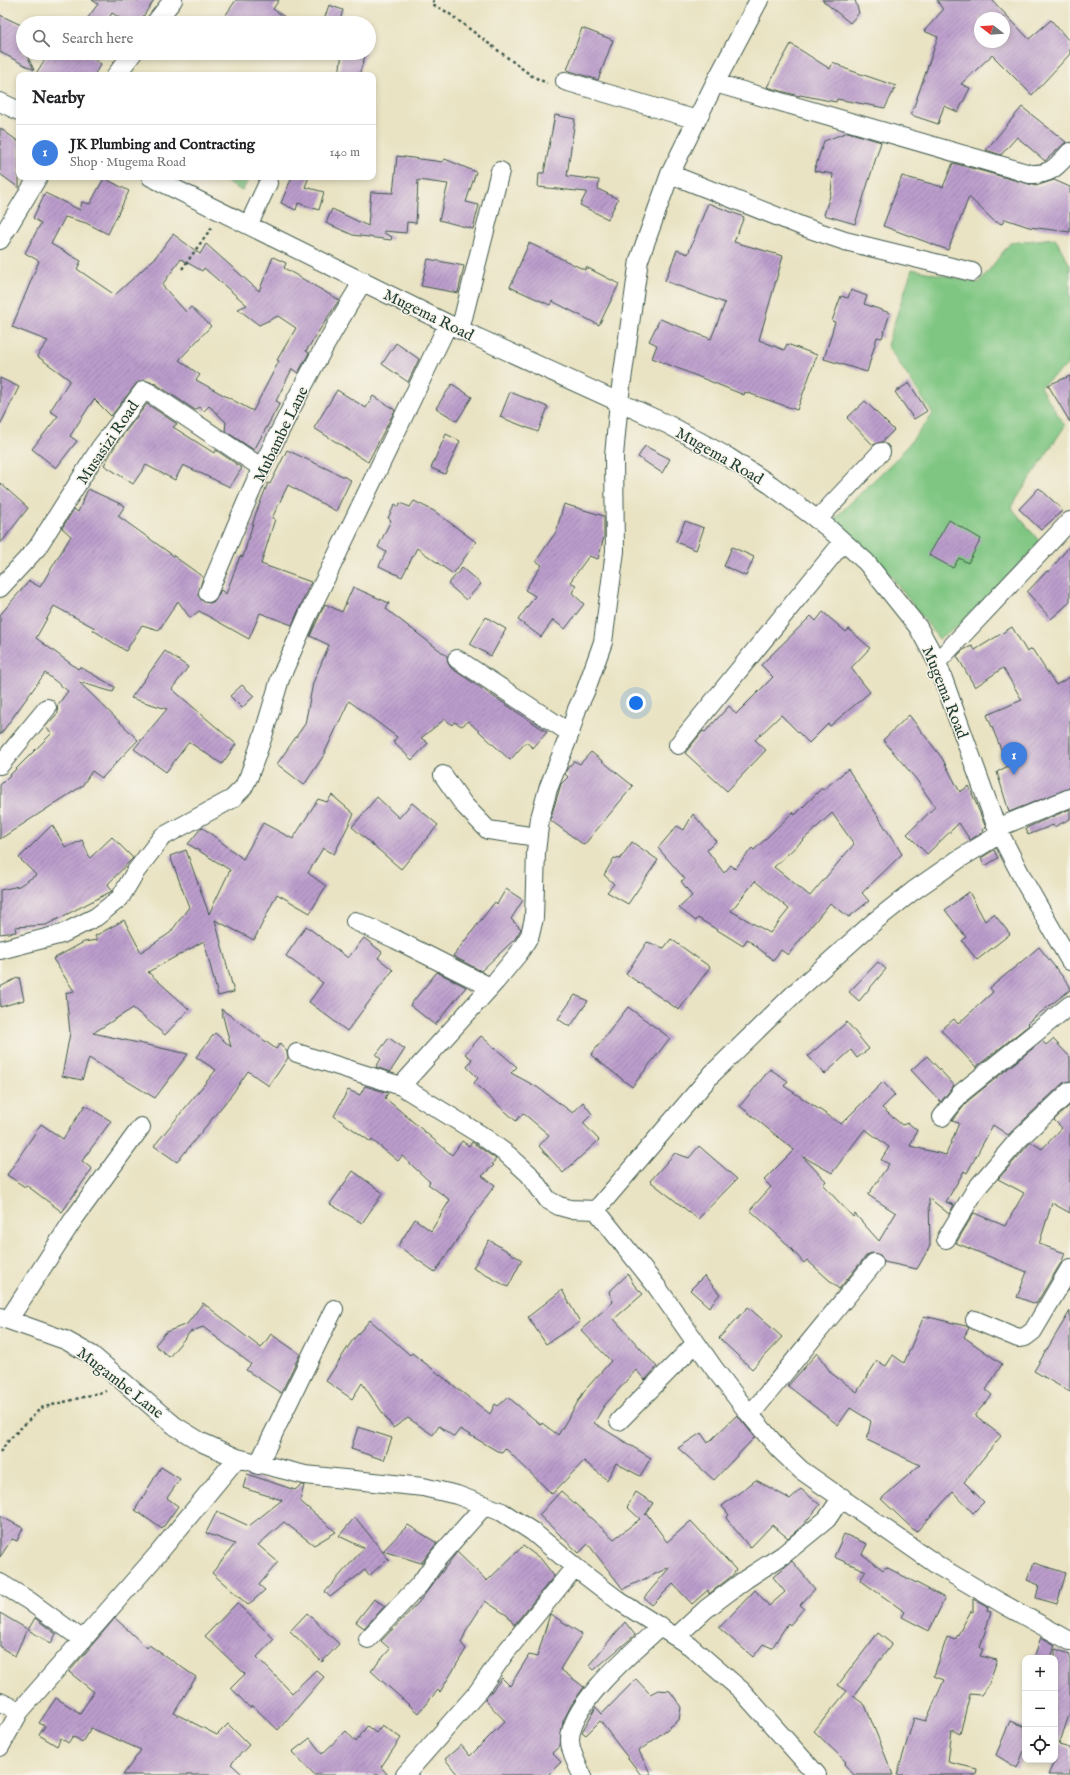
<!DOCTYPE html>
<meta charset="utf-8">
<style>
body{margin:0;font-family:"IM FELL English",serif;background:#f2f2f2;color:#202124}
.controls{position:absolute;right:12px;bottom:12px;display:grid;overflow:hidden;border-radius:8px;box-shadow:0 2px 6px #0003}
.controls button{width:36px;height:36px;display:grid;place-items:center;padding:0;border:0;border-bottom:1px solid #e0e0e0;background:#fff;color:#202124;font:20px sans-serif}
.compass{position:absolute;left:974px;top:12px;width:36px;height:36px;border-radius:50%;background:#fff;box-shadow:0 2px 6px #0003;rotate:287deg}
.you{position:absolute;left:636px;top:703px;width:14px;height:14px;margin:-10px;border:3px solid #fff;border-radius:50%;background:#1a73e8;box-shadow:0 0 0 6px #1a73e833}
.badge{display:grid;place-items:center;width:26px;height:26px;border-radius:50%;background:#d1495b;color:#fff;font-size:13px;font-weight:700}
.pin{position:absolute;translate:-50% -33px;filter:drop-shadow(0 1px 2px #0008)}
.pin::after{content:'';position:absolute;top:21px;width:14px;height:12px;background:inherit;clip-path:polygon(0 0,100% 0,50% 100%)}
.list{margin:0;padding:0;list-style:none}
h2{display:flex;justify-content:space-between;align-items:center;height:52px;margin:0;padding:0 16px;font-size:17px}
h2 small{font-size:13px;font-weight:400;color:#757577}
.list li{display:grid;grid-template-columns:26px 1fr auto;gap:12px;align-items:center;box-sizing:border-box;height:56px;padding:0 16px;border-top:1px solid #e0e0e0}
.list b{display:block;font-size:15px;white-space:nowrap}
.list p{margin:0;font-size:13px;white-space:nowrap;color:#757577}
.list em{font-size:13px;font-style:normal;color:#757577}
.icon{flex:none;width:22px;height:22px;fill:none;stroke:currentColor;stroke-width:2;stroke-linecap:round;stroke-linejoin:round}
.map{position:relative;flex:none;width:1070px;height:1775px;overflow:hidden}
.search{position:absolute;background:#fff;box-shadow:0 2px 6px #0003;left:16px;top:16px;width:360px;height:44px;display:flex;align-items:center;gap:10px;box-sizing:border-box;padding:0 14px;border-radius:22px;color:#757577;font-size:15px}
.panel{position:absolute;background:#fff;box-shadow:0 2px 6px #0003;left:16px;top:72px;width:360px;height:108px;border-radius:8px}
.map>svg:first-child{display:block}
.grass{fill:#7fc682;stroke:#4f825b}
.building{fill:url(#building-hatch);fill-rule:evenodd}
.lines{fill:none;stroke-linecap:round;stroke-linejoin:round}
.minor-casing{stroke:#3d5649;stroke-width:20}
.path{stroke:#3d5649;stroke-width:2.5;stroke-dasharray:3 3;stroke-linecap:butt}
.minor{stroke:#fff;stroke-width:18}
.labels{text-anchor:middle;stroke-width:3;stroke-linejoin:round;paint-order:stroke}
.street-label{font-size:16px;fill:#1f3d34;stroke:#f7f3e8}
</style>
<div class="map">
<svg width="1070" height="1775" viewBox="0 0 1070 1775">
<defs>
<pattern id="building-hatch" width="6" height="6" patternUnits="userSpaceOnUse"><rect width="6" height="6" fill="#bb9dcc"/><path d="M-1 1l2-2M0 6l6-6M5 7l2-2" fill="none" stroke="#9781a6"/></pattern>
</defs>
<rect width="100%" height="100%" fill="#f7f3e8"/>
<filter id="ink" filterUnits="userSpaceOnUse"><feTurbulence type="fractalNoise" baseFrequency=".025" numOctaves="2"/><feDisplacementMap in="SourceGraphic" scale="8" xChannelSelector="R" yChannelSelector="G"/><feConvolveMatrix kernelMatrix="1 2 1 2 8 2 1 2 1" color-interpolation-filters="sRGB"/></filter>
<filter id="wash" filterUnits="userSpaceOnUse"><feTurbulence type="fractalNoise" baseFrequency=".012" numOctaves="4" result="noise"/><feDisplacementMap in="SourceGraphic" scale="16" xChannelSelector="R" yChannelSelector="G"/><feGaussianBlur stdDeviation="0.9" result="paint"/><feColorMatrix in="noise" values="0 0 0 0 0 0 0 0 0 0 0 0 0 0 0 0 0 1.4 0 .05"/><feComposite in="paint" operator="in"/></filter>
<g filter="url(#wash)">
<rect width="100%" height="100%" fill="#e9e3c3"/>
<path class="grass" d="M218,177H250L242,191Z
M1055,238L1070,265V363L1040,387L1065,426L1011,507L1040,542L970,618L939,639L891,576L833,520L900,455L933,414L887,345L912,269L979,283L1010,243Z"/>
<g id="blocks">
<path class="building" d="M92,0H154L139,23H128L112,13L106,23H84L98,4Z
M236,0H279L273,9L293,23H245L225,16Z
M822,0H855L859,13L850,23Z
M937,0H992L1029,39L1051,20L1070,42V54L1032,95L992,55L961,84L970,88L958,112L944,106L938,124L911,115L938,37L924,31L943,10ZM980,18H1004V42H980Z
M329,5L343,10L339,23H332L324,20Z
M0,15L23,26V53H26L34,70L0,52Z
M582,28L613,40L598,80L567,70Z
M791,44L830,69L833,62L846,69L896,86L885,108L837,99L836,102L800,95L799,96L767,87Z
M49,53H85L101,64L94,75H35Z
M342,53H366L359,75H339Z
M1022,107L1066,142L1045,161L1017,137L1001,155L986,150Z
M555,115L575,119L567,176L599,180L598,189L618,199L608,219L580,205L587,192L538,187L539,173H544Z
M0,128L19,142V188L0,174Z
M848,132L881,142L855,224L824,215L831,192L833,174L814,171L824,141Z
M397,156L443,162L445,159L476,172L466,202L479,205L473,229L439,220L448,184L418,180L416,223L407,222L406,233L384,231V233L392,237L391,240L353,235L326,223L332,209L368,226L371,192L393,193Z
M953,163L1036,186L1054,180L1070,187V232L1029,227L1005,219L1002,224L994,221L969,197L948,250L883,226L902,176L943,187Z
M292,177H309L305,187L324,192L319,210L298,203L296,210L281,203Z
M104,178L129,191L108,234L86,223L65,217L51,244L81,261L77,269L115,295L154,259L173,234L200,254L206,244L259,291L273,257L286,263L284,268L339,300L306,351L309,353L298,373L292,369L276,401L280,403L254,450L225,431L226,422L209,406L204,411L199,407L195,410L156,384L144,380L136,384L111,416L94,399L70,436L77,441L56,468L32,449L58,416L50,411L70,380L37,356L48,341L12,327L39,261L25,253L41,223L33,218L45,193L80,210L82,202L90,204ZM181,259L202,271L204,268L247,305L238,309L259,325L278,316L296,328L277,360L279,361L253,411L196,380L200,375L179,360L211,326L191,307L186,312L162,285Z
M708,203L744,217L734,242L783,256L759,340L784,350L787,344L817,355L797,410L745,392L744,395L652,358L657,345L649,341L660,319L711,339L725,303L665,281L677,250L688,254Z
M529,243L585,270L586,267L619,284L599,325L552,301L550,305L510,287Z
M428,259L464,266L458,293L421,286Z
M851,290L867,296L864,304L890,313L882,338L877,337L867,372L824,359L835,322L832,321L841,296L848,298Z
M396,343L419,359L408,382L382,364Z
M1070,376V422L1048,385Z
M0,378L19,387L0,425Z
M909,383L927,411L914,419L895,392Z
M452,384L472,397L457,421L436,408Z
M337,390L366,408L373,396L395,410L368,462L314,428Z
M510,392L548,407L538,432L500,417Z
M865,401L894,430L882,442L873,445L847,418Z
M147,404L177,424L173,427L214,453L216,450L242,468L230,487L183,465L175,480L146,465L133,484L104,465L118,441Z
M446,434L460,441L445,474L431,468Z
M645,446L670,459L662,473L638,457Z
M287,450L351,480L336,511L288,485L272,518L275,519L261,564L311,582L292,625L260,613L249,639L199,611L190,618L178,601L159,630L142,625L126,651L93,630L95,628L54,606L36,638L78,669L80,667L115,687L113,692L79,682L138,740L102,778L92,771L82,786L0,839V785L52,733L45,727L58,713L57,706L68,691L45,673L0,735V615L29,581L40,587L71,536L62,528L74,509L78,512L88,489L125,506L118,516L203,577L198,595L204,602L210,603L215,601L221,590L226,594L240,556L243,557L256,513L268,483L270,484Z
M0,483L28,508L0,544Z
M1039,488L1063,510L1041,530L1019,509Z
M414,501L434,511L476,542L453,574L417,548L402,577L379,566L386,552L378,547L391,520L388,518L395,504L399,507L400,503L410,507Z
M564,504L604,516V537L598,559L589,556L570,582L576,585L572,593L584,604L565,629L553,620L541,637L518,620L535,596L525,590L542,565L536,561L556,532Z
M949,520L981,539L968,563L959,558L953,568L929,555Z
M685,521L704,528L696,550L676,542Z
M1070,545V602L1051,619L1027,592L1047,571L1049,572Z
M732,547L754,557L746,576L724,566Z
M462,568L481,584L466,600L448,584Z
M353,587L389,603L386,609L447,656L448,663L451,668L547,732L533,748L526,742L510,760L468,721L462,726L454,722L452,725L445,719L421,738L428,743L412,760L393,742L397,737L349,701L325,752H326L304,785L277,764L305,724L313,683L329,645L310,636L325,604L342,612Z
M823,612L846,632L849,629L870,648L851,668L870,692L830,726L828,724L809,743L781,715L755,740L766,750L727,791L685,753L703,731L705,732L729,706L736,714L773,677L761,665L811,616L816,621Z
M486,617L506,629L491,656L470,644Z
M1012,627L1027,652L1032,649L1056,685L1070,677V788L1009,812L997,772L1008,766L987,715L1022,700L1003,668L975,687L957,656L963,650L972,646L975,650Z
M165,651L188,667L172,689L236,744L222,764L189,742L166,772L134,749L167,709L131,698Z
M242,685L254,696L242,708L230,696Z
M909,715L942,758L960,792L969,786L986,828L982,830L983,832L970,840L959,823L927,854L907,834L935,807L916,779L883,740Z
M591,752L633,786L584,845L550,820L561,784L568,777L565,774L567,769L574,761L580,764Z
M848,769L902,854L862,893L869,901L849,917L830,903L788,955L781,950L773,960L747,939L743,946L698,918L696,921L679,908L692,896L681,881L685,879L658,848L677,826L684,830L693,814L716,841L707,850L724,873L731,865L735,869L752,848L754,850L793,812L795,815L822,788L823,790ZM832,813L854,844L810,896L774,867ZM755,881L789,909L770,933L731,911Z
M332,795L354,814L334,854L323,848L308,873L326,886L310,913L277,894L254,940L215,920L234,992L218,996L204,941L148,972L189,1009L165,1035L133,1008L93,1033L188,1054L155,1098L89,1058L82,1080L62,1076L70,1033L66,993L74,991L53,959L84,942L97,940L95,936L124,920L141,952L170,933L189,907L170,856L186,850L209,914L230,870L188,844L202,827L243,859L263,823L293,839L318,799L327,802Z
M377,797L399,818L412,803L438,825L401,869L352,827Z
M1070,809V819L1054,827L1053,825L1028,835L1026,828Z
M52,825L66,848L82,840L90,858L112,837L133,858L108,884L112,891L46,925L15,927L16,932L0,934V890L19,886L36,875L19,858Z
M632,842L658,860L628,904L607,892L614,884L604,875L614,858L620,859Z
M994,850L998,858L985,866L981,858Z
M506,889L523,900L511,919L521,929L515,939L481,971L453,956L495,902L497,904Z
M969,892L985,921L994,914L1010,934L977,960L962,941L966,937L945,910Z
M306,926L348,958L364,938L382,952L378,958L393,970L347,1031L309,1002L323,983L286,956Z
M671,939L710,967L679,1010L626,974L647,942L664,948Z
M1039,947L1070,986V990L1027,1023L1029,1025L976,1067L941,1030L954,1019L958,1024L993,992L990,988Z
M878,962L886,969L859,1001L849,992Z
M437,972L466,987L435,1025L410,1005Z
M19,977L24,1000L0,1007V987Z
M575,995L588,1001L570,1027L558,1019Z
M628,1007L670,1038L632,1087L591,1055Z
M221,1009L276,1049L280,1043L287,1052L288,1058L269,1086L248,1071L233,1093L177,1162L154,1146L216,1070L196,1057L215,1033L231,1047Z
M847,1022L869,1049L857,1058L851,1050L825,1074L808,1056Z
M481,1036L517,1067L511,1073L537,1087L573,1113L583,1102L592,1114L583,1123L599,1140L563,1173L539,1146L549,1135L523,1113L516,1121L474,1083L478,1078L467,1067L472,1059L465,1054Z
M389,1038L405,1049L390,1072L376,1067L381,1059L376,1055Z
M1053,1039L1070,1057V1081L1063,1083L1008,1135L993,1125L967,1173L964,1171L946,1202L954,1205L949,1214L929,1198L930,1246L917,1269L884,1262L880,1255L871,1253L866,1256L839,1289L807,1260L804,1263L783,1240L750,1210L771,1187L764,1180L794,1150L740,1106L770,1069L788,1081L784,1086L841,1124L883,1082L895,1095L882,1108L902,1125L908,1123L917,1130L910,1146L946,1155L959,1123L952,1121L969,1100L1042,1041L1046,1045ZM865,1129L889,1147L881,1160L889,1164L868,1195L896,1213L879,1241L855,1214L853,1217L823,1185L826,1181L802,1156L832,1173Z
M927,1056L954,1085L941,1102L911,1070Z
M365,1086L388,1093L385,1098L452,1155L462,1141L469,1146L472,1142L496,1159L492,1164L494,1165L482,1176L495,1185L465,1226L466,1227L435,1272L398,1246L415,1219L431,1231L450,1200L428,1184L430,1182L402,1156L398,1161L372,1140L371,1142L334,1116L348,1090L360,1095Z
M85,1105L111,1121L82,1161L92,1169L62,1212L26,1185L25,1187L7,1175L41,1124L63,1139Z
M1070,1105V1213L1052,1203L1039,1244L1065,1253L1062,1261L1036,1304L1017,1297L1027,1272L956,1243L974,1213L1005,1226L1024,1193L998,1179L1031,1142L1042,1149L1062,1128L1054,1120Z
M699,1146L737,1179L698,1219L650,1181L675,1153L689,1158Z
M353,1171L383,1193L362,1223L330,1204Z
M489,1240L522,1260L508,1287L473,1268Z
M628,1274L634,1285L643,1294L614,1319L657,1367L645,1380L636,1370L604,1406L594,1423L651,1458L640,1476L616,1463L607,1480L584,1461L552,1494L505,1448L502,1452L497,1451L460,1429L454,1437L439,1426L433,1435L408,1418L393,1428L362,1383L352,1399L326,1381L352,1341L370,1320L410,1355L412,1353L490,1414L495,1404L498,1406L508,1397L541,1425L542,1423L558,1435L585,1390L611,1361L581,1330L613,1302L609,1292Z
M704,1276L720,1294L709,1307L690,1290Z
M562,1290L580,1322L546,1344L528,1317Z
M203,1303L261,1348L271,1334L300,1354L281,1393L246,1370L251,1364L203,1327L190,1332L169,1357L155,1345L166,1332L187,1324Z
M748,1307L782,1337L752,1369L719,1338Z
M1070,1311V1392L1034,1371Z
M924,1316L966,1326L969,1328L964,1337L1002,1364L986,1390L992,1395L975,1415L1001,1436L964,1482L984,1502L973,1513L953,1492L916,1532L881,1499L920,1465L867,1440L871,1421L850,1408L838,1425L788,1386L817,1353L831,1373L857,1392L877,1361L886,1366L893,1355L904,1363Z
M737,1415L755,1437L714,1480L678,1448L701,1433L708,1443Z
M358,1427L392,1438L384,1460L351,1449Z
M161,1467L180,1479L167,1498L178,1506L162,1529L135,1510Z
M247,1474L295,1490L301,1485H304L300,1501L336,1532L314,1545L284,1522L258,1545L278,1562L259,1585L265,1590L248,1605L212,1573L235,1544L206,1533L217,1511L249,1526L282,1500L243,1488Z
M756,1480L790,1499L801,1489L820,1505L803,1525L788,1538L772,1525L750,1548L726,1518L729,1515L722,1506Z
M561,1491L614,1539L640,1519L627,1507L636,1492L653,1503L645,1515L647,1514L667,1542L691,1521L736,1570L733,1575L709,1594L708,1590L692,1604L673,1584L652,1605L644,1598L670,1567L623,1589L588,1544L579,1553L539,1515Z
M0,1516L23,1528L17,1541L12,1539L0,1557Z
M355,1517L390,1561L387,1559L369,1576L365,1570L330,1597L325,1592L364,1548L339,1536Z
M408,1525L437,1543L421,1563L383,1551Z
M844,1534L867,1544L862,1554L883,1570L886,1567L945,1598L929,1631L902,1617L905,1612L860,1580L866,1571L834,1557Z
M523,1546L541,1559L554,1576L514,1625L508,1616L485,1601L467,1629L461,1643L466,1649L440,1692L438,1690L418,1713L371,1671L390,1649L381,1641L419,1602L457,1552L487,1581Z
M792,1561L815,1589L800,1605L804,1608L790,1625L788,1623L772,1648L763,1644L753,1657L719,1628L755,1590L769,1606L785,1592L773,1577Z
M1034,1563L1066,1573L1057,1604L1036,1598L1039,1585L1027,1580Z
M374,1599L385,1606L364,1628L356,1622Z
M973,1599L988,1607L987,1611L991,1612L980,1648L983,1649L980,1656L997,1660L989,1684L981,1695L970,1694L960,1734L952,1730L948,1762L977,1769L976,1775H897L914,1718L926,1721L944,1680L934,1676L947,1637L955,1640L971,1611L973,1612Z
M237,1603L274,1639L257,1657L292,1693L316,1670L324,1677L278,1730L252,1705L250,1708L231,1688L245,1674L205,1636Z
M0,1613L27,1629L15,1656L0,1647Z
M307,1613L339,1644L322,1662L290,1631Z
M550,1614L582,1634L560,1669L584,1687L572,1704L563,1721L560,1746L552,1753L561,1762L548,1775H458L445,1759L461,1745L470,1756L505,1721L485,1700L502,1678L510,1686L529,1655L537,1657Z
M35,1618L56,1634L51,1643L28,1630Z
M115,1618L147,1648L149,1645L196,1677L174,1713L217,1735L228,1724L249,1745L231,1764L243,1775H123L141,1750L91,1728L82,1742L73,1736L68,1743L61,1738L57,1746L39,1735L45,1726L39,1723L56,1698L80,1713L94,1692L69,1672Z
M625,1622L635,1635L594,1670L589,1665Z
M878,1633L892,1644L853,1696L865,1705L893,1775H854L844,1764L846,1762L814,1731L847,1691L838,1685Z
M1041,1637L1055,1645L1051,1658H1034Z
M1055,1649L1070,1654V1712L1059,1745L1070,1748V1775H1048L1055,1760Z
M636,1679L650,1694L658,1690L670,1691L681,1707L679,1720L639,1751L651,1775H641L600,1721L586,1735L582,1732L596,1707L602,1714Z
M1010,1721L1025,1727V1749L1017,1768L996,1755Z
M382,1725L401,1738L381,1767L388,1775H314L292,1752L310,1738L322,1754L346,1731L356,1742L367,1726L376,1733Z"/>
</g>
</g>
<g filter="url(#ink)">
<use href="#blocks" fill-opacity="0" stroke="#3d5649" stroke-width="1"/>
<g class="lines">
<defs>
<path id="minor" d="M155,23L173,0
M116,75L133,53
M565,81L697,120
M715,83L1030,174C1051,175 1056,167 1070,152
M0,102L19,111
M670,174L804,227L845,241L972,272
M151,177L448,324L669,425L728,457L771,485L827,527L866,562L918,627L937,662L997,828L1024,881L1070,961
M249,224L268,183
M0,240L38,177
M460,330L500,171
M817,520L881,452
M0,588L37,548L100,448L144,390L150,393L262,468
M208,593C226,551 243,508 262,467C293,403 326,341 363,281
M457,659L570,733
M937,662L1070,521
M678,745L843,542
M0,765L47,708
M443,775L464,805L488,830L537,837
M997,828L1070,798
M355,921L395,939L490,987
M0,950L62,934L96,917L120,898L136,871L162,837L232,799L243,788L249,776L263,736L280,679L307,617L448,324
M297,1053L401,1086L481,1135L508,1155L529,1174L548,1200L559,1206L570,1209L596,1210L712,1074L799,989L875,921L913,891L959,859L1000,834
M401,1086L496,981L519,953L530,935L534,918L536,852L540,818L548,789L570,733L577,709L585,692L603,642L615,551L614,456L619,401L639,260L670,174L715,83L759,0
M942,1117L961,1093L1070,1005
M596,1210L657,1287L713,1367L750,1415L779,1449L801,1470L940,1567L1003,1604L1070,1641
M946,1239L976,1189L1018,1140L1070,1091
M0,1317L65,1340L92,1355L175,1426L201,1442L237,1458L305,1475L423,1487L457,1495L502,1512L533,1532L581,1572L619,1601L690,1646L741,1690L817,1775
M9,1319L73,1220L141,1127
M975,1320L1018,1338L1025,1337L1033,1331L1070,1268
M750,1415L874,1263
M619,1421L696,1343
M258,1465L334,1309
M0,1583L28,1600L83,1640
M676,1637L706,1609L746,1579L783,1555L827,1519L842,1497
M368,1639L420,1584L438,1558L485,1505
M0,1702L20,1711
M0,1747L20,1711L157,1555L237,1458
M405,1775L477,1693L505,1653L575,1567
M582,1775C577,1764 570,1752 570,1740C570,1703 635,1650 661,1626"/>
</defs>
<use href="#minor" class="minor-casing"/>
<path class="path" d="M434,0L432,4L447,12L532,76L547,83
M182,269L212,227
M0,1452L9,1440L41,1408L106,1391"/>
<use href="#minor" class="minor"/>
</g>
</g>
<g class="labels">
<g class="street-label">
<text transform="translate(429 314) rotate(26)" y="6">Mugema Road</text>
<text transform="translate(280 434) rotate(-64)" y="6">Mubambe Lane</text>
<text transform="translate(107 442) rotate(-56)" y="6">Musasizi Road</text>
<text transform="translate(720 455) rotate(30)" y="6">Mugema Road</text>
<text transform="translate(946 692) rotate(68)" y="6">Mugema Road</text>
<text transform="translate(121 1382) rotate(38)" y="6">Mugambe Lane</text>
</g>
</g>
</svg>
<div class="controls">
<button>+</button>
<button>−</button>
<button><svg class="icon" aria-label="locate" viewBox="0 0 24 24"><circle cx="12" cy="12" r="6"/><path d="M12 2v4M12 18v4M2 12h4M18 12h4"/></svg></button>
</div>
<svg class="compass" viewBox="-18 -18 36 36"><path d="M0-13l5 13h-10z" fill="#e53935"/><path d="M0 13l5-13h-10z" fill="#757577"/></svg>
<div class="you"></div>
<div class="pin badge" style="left:1014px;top:775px;background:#3f7fe0">1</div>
<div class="search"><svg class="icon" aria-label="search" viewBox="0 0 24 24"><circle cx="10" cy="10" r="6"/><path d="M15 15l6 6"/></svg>Search here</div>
<section class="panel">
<h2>Nearby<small></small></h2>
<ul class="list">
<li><span class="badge" style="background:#3f7fe0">1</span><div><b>JK Plumbing and Contracting</b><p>Shop · Mugema Road</p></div><em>140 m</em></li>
</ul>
</section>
</div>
